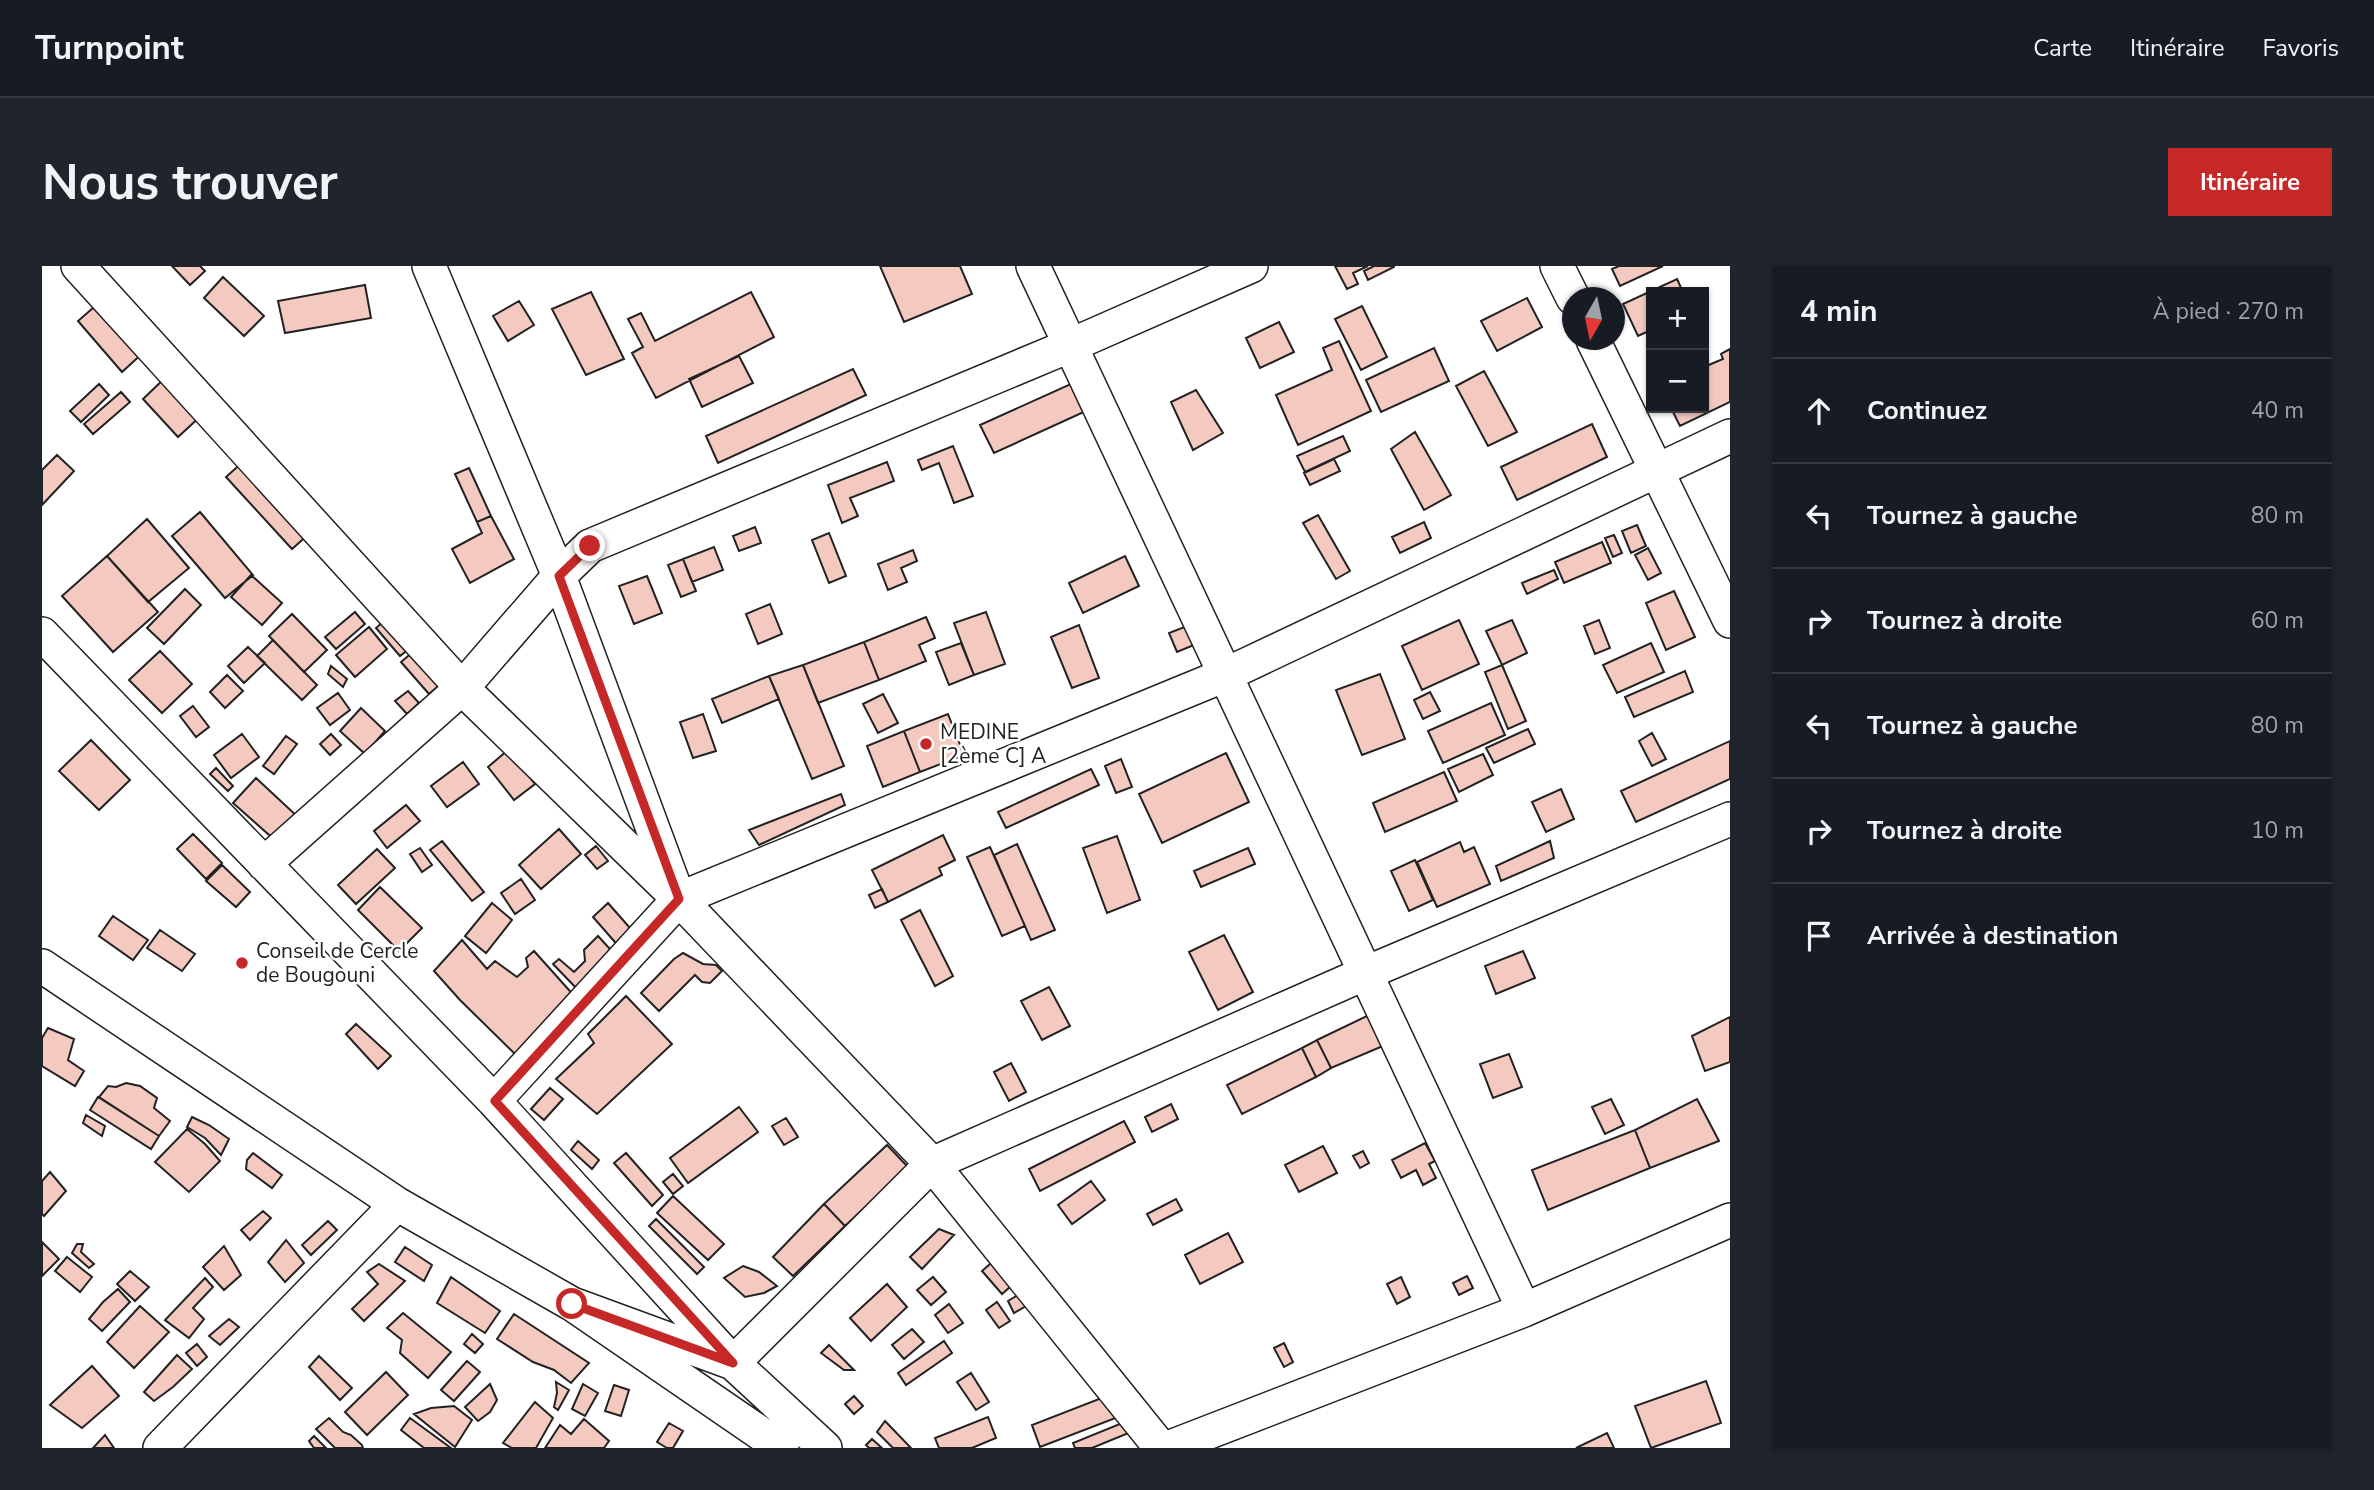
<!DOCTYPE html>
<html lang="fr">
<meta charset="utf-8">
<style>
body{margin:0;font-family:"Nunito Sans",sans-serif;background:#20242c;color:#f1f3f6}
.controls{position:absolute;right:21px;top:21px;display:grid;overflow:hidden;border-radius:0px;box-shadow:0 2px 5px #0004}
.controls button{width:63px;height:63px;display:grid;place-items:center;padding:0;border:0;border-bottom:2px solid #363941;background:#171b24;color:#f1f3f6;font:35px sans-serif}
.compass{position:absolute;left:1520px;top:21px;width:63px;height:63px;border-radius:50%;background:#171b24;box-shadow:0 2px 5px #0004;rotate:189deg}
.stop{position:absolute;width:21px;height:21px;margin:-16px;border:5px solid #c62828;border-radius:50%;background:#fff}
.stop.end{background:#c62828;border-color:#fff;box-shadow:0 2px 7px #0008}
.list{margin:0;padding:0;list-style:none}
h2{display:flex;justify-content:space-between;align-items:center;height:91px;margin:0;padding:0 28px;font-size:30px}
h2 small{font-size:23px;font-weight:400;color:#9ea1a6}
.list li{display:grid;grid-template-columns:46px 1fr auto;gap:21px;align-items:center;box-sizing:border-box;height:105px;padding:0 28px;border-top:2px solid #363941}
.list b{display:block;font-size:26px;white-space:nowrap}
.list em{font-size:23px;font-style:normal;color:#9ea1a6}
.icon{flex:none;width:38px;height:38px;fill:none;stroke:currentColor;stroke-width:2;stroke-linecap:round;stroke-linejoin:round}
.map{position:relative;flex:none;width:1688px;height:1182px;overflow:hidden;border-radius:0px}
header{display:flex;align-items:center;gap:42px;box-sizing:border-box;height:98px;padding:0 35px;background:#171b24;border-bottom:2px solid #363941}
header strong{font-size:33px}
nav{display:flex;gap:38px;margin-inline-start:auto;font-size:24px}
.intro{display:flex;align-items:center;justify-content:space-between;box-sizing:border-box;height:168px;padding:0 42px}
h1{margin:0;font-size:49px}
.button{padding:18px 32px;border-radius:0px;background:#c62828;color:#fff;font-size:24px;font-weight:700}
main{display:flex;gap:42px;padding:0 42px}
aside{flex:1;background:#171b24;border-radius:0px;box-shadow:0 2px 5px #0004}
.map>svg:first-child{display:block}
.building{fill:#f3c9c0;stroke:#222;stroke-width:2}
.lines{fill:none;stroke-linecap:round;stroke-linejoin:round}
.minor-casing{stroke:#222;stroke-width:36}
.minor{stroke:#fff;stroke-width:33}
.route{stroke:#c62828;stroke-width:9}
.poi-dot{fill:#c62828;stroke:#fff;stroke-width:2.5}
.labels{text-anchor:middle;stroke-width:5;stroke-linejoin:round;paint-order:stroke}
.poi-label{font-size:21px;fill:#222;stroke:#fff;text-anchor:start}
</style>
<header>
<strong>Turnpoint</strong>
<nav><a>Carte</a><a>Itinéraire</a><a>Favoris</a></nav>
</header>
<div class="intro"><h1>Nous trouver</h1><a class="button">Itinéraire</a></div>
<main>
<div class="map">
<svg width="1688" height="1182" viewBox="0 0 1688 1182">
<rect width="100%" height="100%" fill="#fff"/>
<path class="building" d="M130,0H158L163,5L148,19Z
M838,0H918L930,28L862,56Z
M1293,0H1326L1311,7L1316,18L1305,23Z
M1332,0H1352V1L1326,14L1322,5Z
M1577,0H1621L1578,20L1570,3Z
M181,11L222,50L202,70L162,32Z
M1635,13L1641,26H1609V64L1596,70L1581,38Z
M323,19L329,52L243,67L236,35Z
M549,26L582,93L544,109L510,43Z
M709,26L732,71L614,132L590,87L601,81L586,53L599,47L613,75Z
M1485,32L1500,61L1455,85L1439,55Z
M59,35L103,85L80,106L36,55Z
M477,35L492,59L466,75L451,50Z
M1320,40L1345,91L1319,104L1293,53Z
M1237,56L1252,86L1218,102L1204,72Z
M1297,75L1329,145L1256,179L1234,129L1290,104L1281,82Z
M1392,82L1407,115L1339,146L1324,114Z
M1688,83V136L1638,160L1629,142H1662V101L1681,93L1679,88Z
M697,90L711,117L660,141L647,113Z
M811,103L824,129L676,197L664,170Z
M1442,105L1475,166L1446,180L1414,120Z
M125,110L161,148L136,171L101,133Z
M1031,117L1044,145L952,187L938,159Z
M57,118L67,129L39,156L28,145Z
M1154,124L1181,167L1151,184L1129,136Z
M79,126L88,136L51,168L42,158Z
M1550,158L1565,191L1475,234L1459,201Z
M1373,166L1409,229L1382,244L1349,183Z
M1301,170L1308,185L1263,206L1255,190Z
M911,180L931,230L912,237L897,197L880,204L876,194Z
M15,189L32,205L0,239V204Z
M1292,193L1298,205L1268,219L1262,207Z
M203,194L269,266L250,283L184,211Z
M845,196L852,215L808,232L816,250L800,257L786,219Z
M427,202L449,250L435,256L413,208Z
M158,246L211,309L183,332L130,270Z
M1276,249L1308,305L1294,313L1261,257Z
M449,250L472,293L428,317L410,283L440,267L435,256Z
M105,253L147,302L106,336L65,290Z
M1382,256L1389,272L1358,287L1350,271Z
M1595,259L1604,280L1589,287L1580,265Z
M713,261L719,277L697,285L691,270Z
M787,267L804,310L787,317L770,274Z
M1572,269L1580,287L1571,291L1563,272Z
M1560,276L1569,297L1522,317L1513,296Z
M672,281L681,304L650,316L641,293Z
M1606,282L1619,307L1606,314L1593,289Z
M871,284L875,295L859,302L865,316L846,324L836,298Z
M65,290L116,346L71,386L20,330Z
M1083,290L1097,320L1041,347L1027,317Z
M641,293L654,325L639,331L626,299Z
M1512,304L1516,313L1485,328L1480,317Z
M209,309L240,337L220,359L189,331Z
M605,310L620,347L592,358L577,320Z
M143,323L159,339L122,378L105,362Z
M1632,325L1653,371L1624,384L1604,337Z
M728,338L740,368L716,378L704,348Z
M313,346L323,358L294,383L283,371Z
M944,346L963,398L932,409L912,357Z
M250,348L285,384L262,406L227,370Z
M349,349L373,378L358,390L334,362Z
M884,351L893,372L877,379L884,395L837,414L822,376Z
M1417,354L1437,398L1380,424L1360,380Z
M1470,354L1485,387L1460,399L1444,365Z
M1557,354L1568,382L1553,388L1542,360Z
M1037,359L1057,412L1030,422L1009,371Z
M1145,360L1152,379L1135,386L1127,367Z
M327,361L345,383L313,411L294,389Z
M231,374L275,419L260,434L215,390Z
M822,376L837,414L776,437L761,399Z
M919,377L932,409L907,419L894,386Z
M1609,377L1622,406L1575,427L1561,399Z
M379,379L407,411L387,428L359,396Z
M206,381L223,397L202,417L186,400Z
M118,385L150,418L120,447L87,414Z
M761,399L802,500L770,513L727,410Z
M1460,399L1484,455L1466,463L1443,406Z
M289,400L305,413L301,421L286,408Z
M1643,405L1651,426L1592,451L1583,431Z
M1338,408L1363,473L1320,489L1294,424Z
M185,409L201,425L183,442L168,426Z
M727,410L737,433L680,457L670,433Z
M366,425L377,437L365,448L353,435Z
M1388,426L1398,445L1381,453L1372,434Z
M296,427L308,444L288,459L275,442Z
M841,428L856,457L836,467L821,438Z
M1449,437L1463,469L1401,497L1386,465Z
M151,440L167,461L154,471L138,450Z
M319,442L343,465L323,488L298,465Z
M661,448L674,485L651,492L638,456Z
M906,448L922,489L878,506L862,465Z
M1486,463L1493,478L1452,497L1444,482Z
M862,465L878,506L841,521L825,480Z
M1610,467L1624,493L1610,500L1597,475Z
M200,468L217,491L189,512L172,489Z
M289,468L299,479L288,489L278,478Z
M244,470L255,478L232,508L221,500Z
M49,474L88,514L57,544L17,505Z
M1688,475V513L1594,556L1579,525Z
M466,484L493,518L472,534L446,501Z
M1184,487L1207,536L1120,577L1097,528Z
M1441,488L1451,509L1417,526L1406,503Z
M1079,493L1090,521L1074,527L1063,500Z
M421,496L437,518L405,541L389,520Z
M174,502L191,520L186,525L168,508Z
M1049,503L1057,519L964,562L956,546Z
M1402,506L1415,535L1343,566L1331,537Z
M214,512L257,552L235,576L191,537Z
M1519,523L1532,553L1504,566L1490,536Z
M799,528L803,539L717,579L707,564Z
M364,539L378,555L345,582L332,565Z
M517,563L539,588L499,623L477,599Z
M151,568L180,597L164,613L135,583Z
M901,569L913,594L897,602L900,609L846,636L830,604Z
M1075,570L1098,634L1065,647L1041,582Z
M400,575L442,626L430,635L388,584Z
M1508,575L1512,592L1459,615L1454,600Z
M1418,576L1422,586L1432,581L1448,618L1395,641L1375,596Z
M975,578L1013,664L989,674L952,589Z
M554,580L566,595L555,603L543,589Z
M948,581L983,660L960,670L925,591Z
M378,582L390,599L380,606L368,588Z
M1206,582L1213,598L1159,621L1152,605Z
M335,583L353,602L314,638L296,619Z
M1373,594L1391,634L1367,645L1349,605Z
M180,599L208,626L194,641L164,615Z
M479,613L493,634L473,648L459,627Z
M338,621L380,662L357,685L316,644Z
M840,623L846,636L833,642L827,629Z
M450,637L470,654L444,687L423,670Z
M566,637L595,670L579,683L551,651Z
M878,644L911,710L893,720L859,654Z
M71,650L106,674L91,694L57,670Z
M118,664L153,688L140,705L105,682Z
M1182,669L1211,726L1176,744L1147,686Z
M556,670L578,694L540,728L511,698L517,693L532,706L543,695L542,684Z
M420,674L445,703L453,695L475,711L486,701L484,692L492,685L535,733L476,791L418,734L392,705Z
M1481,685L1493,712L1454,728L1443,700Z
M641,687L661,698L674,699L680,705L668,717L660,716L653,709L617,745L599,727L632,693Z
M1007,721L1028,760L1000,774L979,735Z
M584,730L630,778L555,848L514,813L552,777L546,768Z
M1327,749L1341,780L1289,802L1275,774Z
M1688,751V796L1663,805L1650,770Z
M314,758L349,790L336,803L304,768Z
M6,762L32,773L26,794L42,805L33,820L0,800V772Z
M1275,774L1289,802L1274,811L1260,782Z
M1260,782L1274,811L1200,848L1185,819Z
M1467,788L1480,821L1451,832L1438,798Z
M969,797L984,826L967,835L952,806Z
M84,817L98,820L115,832L112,842L128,855L117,870L57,831L66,820L74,821Z
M508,822L521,833L502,854L489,843Z
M56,831L117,870L109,883L48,844Z
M1569,833L1582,859L1563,868L1550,841Z
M1655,833L1677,875L1608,902L1593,864Z
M1129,838L1136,853L1110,866L1103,851Z
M697,841L716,866L646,917L628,892Z
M44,849L63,860L60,870L41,857Z
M150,851L167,859L187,873L179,889L163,872L145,861Z
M744,852L756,871L742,879L730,860Z
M1082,855L1093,876L998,925L987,903Z
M145,863L163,878L178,895L147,926L113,896Z
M1593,864L1608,902L1506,944L1490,904Z
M536,875L557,894L550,903L529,884Z
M1383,877L1393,895L1387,898L1394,912L1381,919L1374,904L1359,912L1350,894Z
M845,879L866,901L803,960L782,938Z
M1281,880L1295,907L1257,926L1243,899Z
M1321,885L1327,897L1318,902L1311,890Z
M211,887L240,909L230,922L204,903L205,894Z
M584,887L621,929L610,940L572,897Z
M8,906L24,925L2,950L0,948V915Z
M631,908L641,920L631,928L621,916Z
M1049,915L1063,934L1030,958L1016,939Z
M631,930L682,978L666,994L615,947Z
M1134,933L1140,944L1111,959L1105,948Z
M782,938L803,960L751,1010L731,991Z
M221,945L229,952L208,974L199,964Z
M614,953L662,1001L655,1008L607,960Z
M286,955L295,964L269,989L260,979Z
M897,963L912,969L880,1003L868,991Z
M1186,967L1201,996L1158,1018L1143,989Z
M244,974L262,997L243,1016L226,996Z
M0,976L17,993L0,1010Z
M35,978H41L39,986L52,998L47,1002L30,987Z
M182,980L199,1009L182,1024L161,1001Z
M363,981L390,999L382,1015L353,996Z
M957,990L977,1013L960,1028L940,1005Z
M25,991L50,1011L38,1026L13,1005Z
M337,998L363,1015L322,1055L310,1043L336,1018L325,1006Z
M701,1000L717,1006L735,1020L722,1027L703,1031L682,1012Z
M88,1005L107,1021L93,1035L75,1018Z
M1425,1010L1431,1022L1417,1029L1411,1017Z
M409,1011L458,1045L443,1067L395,1037Z
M891,1011L904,1026L889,1039L875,1024Z
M1359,1011L1368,1031L1355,1038L1345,1018Z
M163,1012L171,1021L151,1042L162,1053L147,1072L123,1054Z
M845,1018L865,1041L829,1075L808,1052Z
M76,1023L88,1036L60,1065L47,1053L61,1036Z
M979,1027L986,1039L972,1047L966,1035Z
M955,1036L968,1055L957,1062L944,1044Z
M907,1038L921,1057L906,1067L893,1049Z
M98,1040L127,1066L92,1102L65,1076Z
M361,1047L409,1086L386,1112L358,1087L360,1074L345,1062Z
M472,1048L547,1097L529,1117L512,1104L491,1096L455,1073Z
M187,1053L197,1061L178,1079L167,1070Z
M870,1063L882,1076L862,1093L850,1079Z
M430,1068L441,1078L433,1087L422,1078Z
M902,1075L910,1087L864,1119L856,1107Z
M1242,1077L1251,1096L1242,1101L1232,1082Z
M155,1078L165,1091L155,1100L144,1087Z
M787,1079L812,1104H802L779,1087Z
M135,1089L150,1103L131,1121L112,1135L102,1126Z
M277,1090L310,1122L298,1134L267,1101Z
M425,1095L438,1106L412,1135L399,1124Z
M50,1100L77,1130L40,1162L8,1139Z
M344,1106L366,1129L325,1169L303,1146Z
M929,1107L947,1136L934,1144L915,1116Z
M1664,1115L1679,1157L1609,1182L1593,1140Z
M514,1116L527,1124L516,1144L512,1141L515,1127Z
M448,1118L455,1134L448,1146L436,1155L423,1141Z
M541,1118L556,1127L543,1150L530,1143Z
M572,1119L587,1124L579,1150L563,1145Z
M1075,1126L1084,1148L998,1181L990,1159Z
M812,1130L821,1140L812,1148L803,1138Z
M493,1136L511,1152L494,1182H470L461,1177Z
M412,1140L430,1154L413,1181L372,1148L389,1142Z
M946,1151L954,1172L930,1182H897L893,1172Z
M287,1152L301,1166L309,1169L320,1179L321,1182H293L274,1163Z
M368,1152L409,1182H382L359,1164Z
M542,1153L567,1175L562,1182H503L518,1159L529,1168Z
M1090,1153L1094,1164L1050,1182H1033L1031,1177Z
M843,1155L869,1182H851L835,1166Z
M627,1157L641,1165L631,1182H625L615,1176Z
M1565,1167L1572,1182H1534Z
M63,1169L72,1182H51Z
M272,1170L284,1182H272L267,1175Z
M830,1173L840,1182H827L824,1179Z"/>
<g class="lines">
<defs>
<path id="minor" d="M36,0L420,422L637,633L890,898L1119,1182
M387,0L517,310L634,625
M991,0L1482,1044
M1515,0L1531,32
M1551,74L1688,355
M0,368L452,835L691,1097L783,1182
M222,598L420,422L517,310L548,280L1027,80L1209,0
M0,700L355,938L530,1038L740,1182
M452,835L637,633L1183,409L1688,170
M530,1038L691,1097L890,898L1324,707L1688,553
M118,1182L355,938
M1126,1182L1482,1044L1688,954"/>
</defs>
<use href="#minor" class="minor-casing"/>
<use href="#minor" class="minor"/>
</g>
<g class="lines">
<path class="route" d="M530,1038L691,1097L453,835L637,633L517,310L548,280"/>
</g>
<g class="poi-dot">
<circle cx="884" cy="478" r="7"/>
<circle cx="200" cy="697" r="7"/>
</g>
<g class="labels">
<g class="poi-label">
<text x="898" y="473">MEDINE<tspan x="898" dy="24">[2ème C] A</tspan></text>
<text x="214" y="692">Conseil de Cercle<tspan x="214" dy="24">de Bougouni</tspan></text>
</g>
</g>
</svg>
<div class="controls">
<button>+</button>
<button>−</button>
</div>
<svg class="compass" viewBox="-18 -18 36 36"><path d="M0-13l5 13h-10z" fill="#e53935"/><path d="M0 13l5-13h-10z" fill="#9ea1a6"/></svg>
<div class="stop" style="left:530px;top:1038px"></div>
<div class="stop end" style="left:548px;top:280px"></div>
</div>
<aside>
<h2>4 min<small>À pied · 270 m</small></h2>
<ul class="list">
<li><svg class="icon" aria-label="ahead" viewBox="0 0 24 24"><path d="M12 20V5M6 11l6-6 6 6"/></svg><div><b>Continuez</b></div><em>40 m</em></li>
<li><svg class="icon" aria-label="left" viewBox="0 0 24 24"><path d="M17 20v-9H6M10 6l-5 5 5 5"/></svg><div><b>Tournez à gauche</b></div><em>80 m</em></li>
<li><svg class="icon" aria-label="right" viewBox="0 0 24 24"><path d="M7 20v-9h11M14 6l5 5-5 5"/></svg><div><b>Tournez à droite</b></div><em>60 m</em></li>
<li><svg class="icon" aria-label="left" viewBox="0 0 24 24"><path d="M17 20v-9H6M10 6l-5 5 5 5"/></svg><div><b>Tournez à gauche</b></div><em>80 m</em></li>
<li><svg class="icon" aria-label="right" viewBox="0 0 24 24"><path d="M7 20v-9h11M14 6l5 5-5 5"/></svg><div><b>Tournez à droite</b></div><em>10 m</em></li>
<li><svg class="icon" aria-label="arrive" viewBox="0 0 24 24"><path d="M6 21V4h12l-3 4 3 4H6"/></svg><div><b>Arrivée à destination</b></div></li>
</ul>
</aside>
</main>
